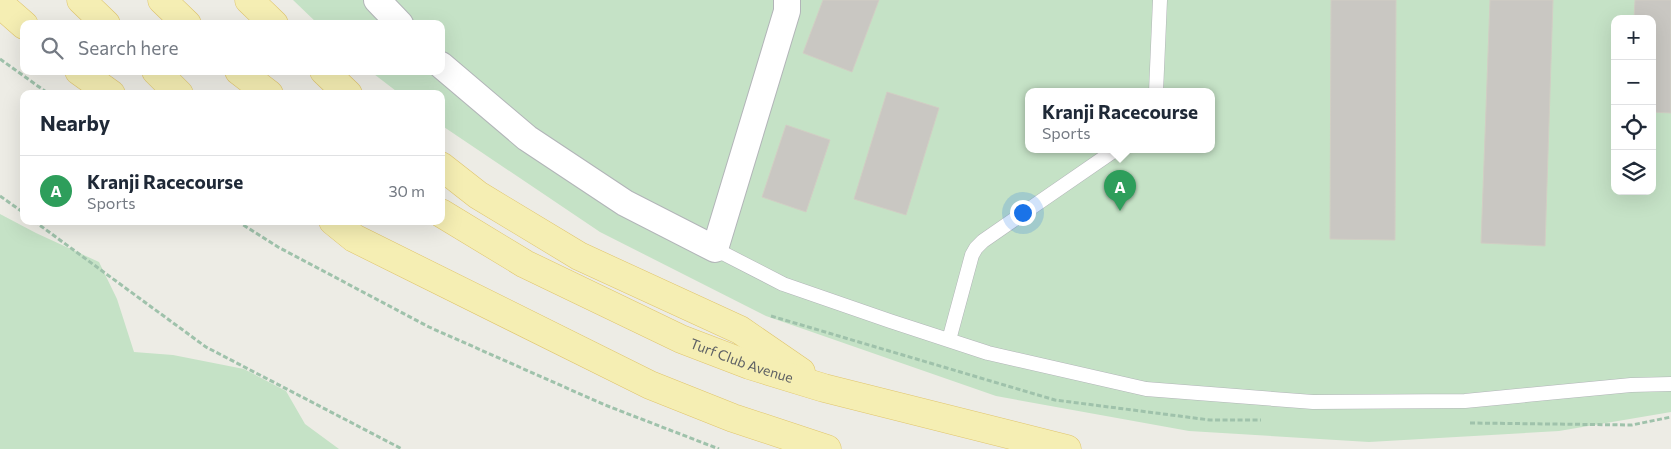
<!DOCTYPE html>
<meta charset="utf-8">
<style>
body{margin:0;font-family:Commissioner,sans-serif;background:#f6f6f7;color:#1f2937}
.controls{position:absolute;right:15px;top:15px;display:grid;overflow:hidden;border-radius:10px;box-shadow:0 5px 20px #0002}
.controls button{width:45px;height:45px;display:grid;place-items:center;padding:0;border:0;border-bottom:1px solid #e0e1e3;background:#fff;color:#1f2937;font:25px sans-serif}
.you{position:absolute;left:1022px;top:212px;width:18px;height:18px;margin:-12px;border:4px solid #fff;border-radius:50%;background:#1a73e8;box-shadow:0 0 0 8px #1a73e833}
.badge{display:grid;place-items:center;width:32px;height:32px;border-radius:50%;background:#111827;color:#fff;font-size:16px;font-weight:700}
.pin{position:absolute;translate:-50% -41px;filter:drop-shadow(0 1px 2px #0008)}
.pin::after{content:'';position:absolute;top:26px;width:18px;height:15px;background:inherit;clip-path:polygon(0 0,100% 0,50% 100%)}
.popup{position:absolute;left:1025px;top:88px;width:190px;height:65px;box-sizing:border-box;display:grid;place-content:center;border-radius:10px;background:#fff;filter:drop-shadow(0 1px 4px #0005);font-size:16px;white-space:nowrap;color:#747a83}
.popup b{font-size:19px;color:#1f2937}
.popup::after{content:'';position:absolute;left:50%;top:100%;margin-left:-10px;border:10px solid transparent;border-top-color:#fff}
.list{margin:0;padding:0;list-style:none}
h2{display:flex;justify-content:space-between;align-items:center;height:65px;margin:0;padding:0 20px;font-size:21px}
h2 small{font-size:16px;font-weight:400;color:#747a83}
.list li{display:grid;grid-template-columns:32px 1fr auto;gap:15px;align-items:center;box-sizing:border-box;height:70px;padding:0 20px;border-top:1px solid #e0e1e3}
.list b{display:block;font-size:19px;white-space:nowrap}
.list p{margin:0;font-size:16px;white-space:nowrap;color:#747a83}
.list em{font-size:16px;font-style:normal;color:#747a83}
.icon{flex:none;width:28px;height:28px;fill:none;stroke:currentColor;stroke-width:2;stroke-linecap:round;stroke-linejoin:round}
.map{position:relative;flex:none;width:1671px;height:449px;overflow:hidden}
.search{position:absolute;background:#fff;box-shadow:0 5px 20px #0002;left:20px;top:20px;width:425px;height:55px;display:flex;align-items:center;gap:12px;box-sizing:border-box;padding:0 18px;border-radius:10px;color:#747a83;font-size:19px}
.panel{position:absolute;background:#fff;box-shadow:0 5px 20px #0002;left:20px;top:90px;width:425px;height:135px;border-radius:10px}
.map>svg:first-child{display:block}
.green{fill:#c5e2c6;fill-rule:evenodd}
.building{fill:#c9c7c2;stroke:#d1cec4}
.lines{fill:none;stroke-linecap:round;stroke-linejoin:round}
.lane-casing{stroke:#b2b5b8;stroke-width:15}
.street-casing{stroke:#b2b5b8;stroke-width:28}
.primary-casing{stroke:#e0c56c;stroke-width:29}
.path{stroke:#9fc2ab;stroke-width:3;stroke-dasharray:5 2.5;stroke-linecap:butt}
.lane{stroke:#fff;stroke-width:14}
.street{stroke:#fff;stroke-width:26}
.primary{stroke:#f5eeb3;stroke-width:28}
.labels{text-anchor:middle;stroke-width:4;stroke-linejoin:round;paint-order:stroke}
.street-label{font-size:14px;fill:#5d6064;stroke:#fff}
</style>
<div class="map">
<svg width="1671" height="449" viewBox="0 0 1671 449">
<rect width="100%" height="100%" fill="#edece5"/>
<path class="green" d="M293,0H1671V412L1559,431L1369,442L1189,431L996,396L766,316L600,232L441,125V94H400L370,71H441V24H318ZM1615,19H1652V191H1615ZM1029,92H1211V150H1029Z
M0,214L36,233L99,262L117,299L134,352L173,355L244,369L286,391L305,424L339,449H0Z"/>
<path class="building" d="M823,0H879L852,72L803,53Z
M1331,0H1396L1395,240L1330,239Z
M1490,0H1553L1545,246L1481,243Z
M1635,0H1671V113L1652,112V19H1634Z
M887,92L939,108L906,215L854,199Z
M786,125L830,140L806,212L762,197Z"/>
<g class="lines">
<defs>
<path id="lane" d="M1156,92L1160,0
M715,249L783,284L890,321L988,353L1146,389L1313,402L1465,401L1631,385L1671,384
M949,340L972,255L976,248L983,241L1115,150"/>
<path id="street" d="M377,0L400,24
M441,65L527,138L625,203L715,249L787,11V0"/>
<g id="primary">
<path d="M81,0L106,24"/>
<path d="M162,0L187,24"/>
<path d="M249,0L274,24"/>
<path d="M0,4L24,25"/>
<path d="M79,71L111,94"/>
<path d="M156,71L179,94"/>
<path d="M239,71L269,94"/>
<path d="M324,71L348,94"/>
<path d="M441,166L478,195L579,256L740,330L801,372"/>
<path id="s1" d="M441,213L525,264L681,339L749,365L824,388L1067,449"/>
<path d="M333,221L354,238L650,385L733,418L827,449"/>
</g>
</defs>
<use href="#lane" class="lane-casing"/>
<use href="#street" class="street-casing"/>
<use href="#primary" class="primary-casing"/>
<path class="path" d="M0,59L49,94
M0,196L24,213
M34,221L206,347L402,449
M237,221L278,247L429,327L605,405L719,449
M771,316L1055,400L1210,420H1261
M1470,423L1632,425L1671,417"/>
<use href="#lane" class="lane"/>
<use href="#street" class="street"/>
<use href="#primary" class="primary"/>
</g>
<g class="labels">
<g class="street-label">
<text dy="5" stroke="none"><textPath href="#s1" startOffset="336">Turf Club Avenue</textPath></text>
</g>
</g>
</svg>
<div class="controls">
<button>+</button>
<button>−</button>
<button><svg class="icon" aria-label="locate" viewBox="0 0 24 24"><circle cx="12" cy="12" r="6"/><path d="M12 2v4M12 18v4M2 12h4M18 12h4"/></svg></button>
<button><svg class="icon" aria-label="layers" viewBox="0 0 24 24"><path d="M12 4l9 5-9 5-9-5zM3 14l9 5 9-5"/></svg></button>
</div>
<div class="you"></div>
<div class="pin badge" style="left:1120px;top:211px;background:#2e9e5b">A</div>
<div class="popup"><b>Kranji Racecourse</b>Sports</div>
<div class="search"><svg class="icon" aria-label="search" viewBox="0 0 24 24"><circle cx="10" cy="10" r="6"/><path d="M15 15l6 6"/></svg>Search here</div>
<section class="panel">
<h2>Nearby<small></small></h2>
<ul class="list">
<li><span class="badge" style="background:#2e9e5b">A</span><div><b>Kranji Racecourse</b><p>Sports</p></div><em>30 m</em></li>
</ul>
</section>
</div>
